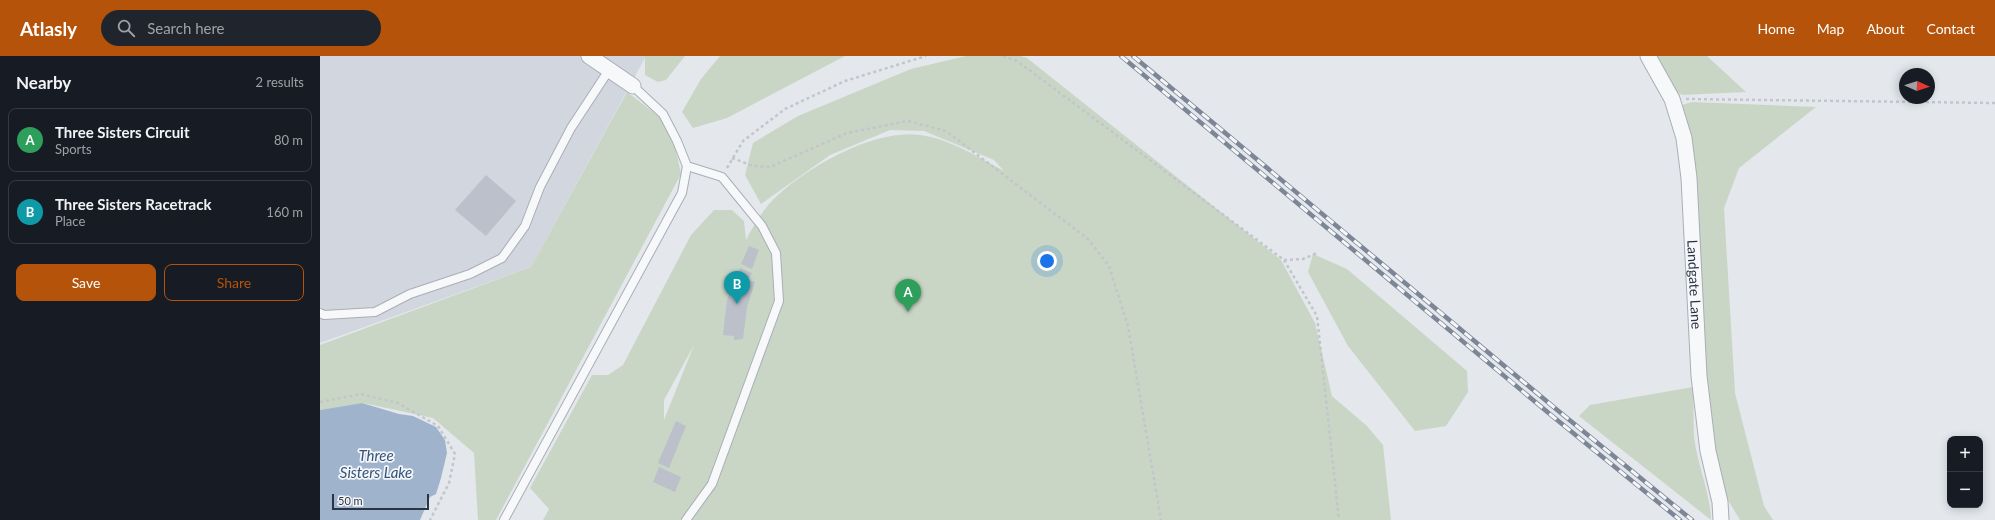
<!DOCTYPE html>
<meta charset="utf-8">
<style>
body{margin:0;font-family:Lato,sans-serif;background:#20242c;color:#f1f3f6}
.controls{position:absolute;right:12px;bottom:12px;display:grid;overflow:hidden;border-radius:8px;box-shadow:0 2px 10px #0003}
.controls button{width:36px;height:36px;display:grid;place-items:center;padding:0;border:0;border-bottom:1px solid #363941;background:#171b24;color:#f1f3f6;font:20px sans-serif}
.compass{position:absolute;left:1579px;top:12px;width:36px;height:36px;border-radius:50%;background:#171b24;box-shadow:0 2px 10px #0003;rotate:93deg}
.scale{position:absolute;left:12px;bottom:10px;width:97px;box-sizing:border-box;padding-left:4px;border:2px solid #2b3445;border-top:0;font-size:11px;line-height:14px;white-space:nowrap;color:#2b3445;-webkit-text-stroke:3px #f4f6f9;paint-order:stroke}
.you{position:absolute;left:727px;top:205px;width:14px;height:14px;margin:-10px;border:3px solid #fff;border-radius:50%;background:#1a73e8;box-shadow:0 0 0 6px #1a73e833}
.badge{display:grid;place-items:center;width:26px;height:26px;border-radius:50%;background:#b45309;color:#fff;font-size:13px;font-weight:700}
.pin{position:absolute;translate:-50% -33px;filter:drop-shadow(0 1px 2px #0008)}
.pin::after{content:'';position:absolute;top:21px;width:14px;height:12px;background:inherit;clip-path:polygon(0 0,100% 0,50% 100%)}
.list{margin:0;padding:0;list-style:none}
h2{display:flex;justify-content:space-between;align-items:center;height:52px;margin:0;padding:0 16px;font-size:17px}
h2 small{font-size:13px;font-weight:400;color:#9ea1a6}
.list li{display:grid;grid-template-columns:26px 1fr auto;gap:12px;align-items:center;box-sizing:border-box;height:64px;margin:0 8px 8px;padding:0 8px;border:1px solid #363941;border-radius:8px}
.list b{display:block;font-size:15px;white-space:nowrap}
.list p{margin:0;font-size:13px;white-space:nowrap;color:#9ea1a6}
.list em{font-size:13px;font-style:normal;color:#9ea1a6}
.actions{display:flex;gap:8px;padding:12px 16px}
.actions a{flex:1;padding:9px 0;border:1px solid #b45309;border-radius:8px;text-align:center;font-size:14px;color:#b45309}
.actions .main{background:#b45309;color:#fff}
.icon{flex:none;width:22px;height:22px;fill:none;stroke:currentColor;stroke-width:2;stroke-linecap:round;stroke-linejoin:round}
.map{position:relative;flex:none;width:1675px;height:464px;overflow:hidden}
header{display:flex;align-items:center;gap:24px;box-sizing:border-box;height:56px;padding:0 20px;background:#b45309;color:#fff}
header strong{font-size:19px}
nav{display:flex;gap:22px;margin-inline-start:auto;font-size:14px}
.search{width:280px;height:36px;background:#20242c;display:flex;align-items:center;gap:10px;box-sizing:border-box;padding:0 14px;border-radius:22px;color:#9ea1a6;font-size:15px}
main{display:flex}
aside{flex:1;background:#171b24}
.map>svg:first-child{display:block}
.built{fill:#d2d6de}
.green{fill:#c9d6c5;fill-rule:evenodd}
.water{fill:#9fb4cc}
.building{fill:#bbc0ca}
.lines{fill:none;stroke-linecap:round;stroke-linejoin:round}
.lane-casing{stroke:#a9aeb7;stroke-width:10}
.street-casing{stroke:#a9aeb7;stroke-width:17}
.path{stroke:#c2c5cb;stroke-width:2.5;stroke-dasharray:3 3;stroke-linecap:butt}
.lane{stroke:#f7f8fa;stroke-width:8}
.street{stroke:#f7f8fa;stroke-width:15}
.rail-casing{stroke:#7d8696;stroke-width:4.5}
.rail{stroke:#f4f6f9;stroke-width:3;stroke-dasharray:9;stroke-linecap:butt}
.labels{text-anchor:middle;stroke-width:3.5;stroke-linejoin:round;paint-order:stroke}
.street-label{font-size:14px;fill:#2b3445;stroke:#f4f6f9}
.water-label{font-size:15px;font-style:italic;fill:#34527a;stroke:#f4f6f9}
</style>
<header>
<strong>Atlasly</strong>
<div class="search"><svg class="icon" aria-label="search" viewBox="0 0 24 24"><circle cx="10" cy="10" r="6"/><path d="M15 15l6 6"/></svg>Search here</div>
<nav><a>Home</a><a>Map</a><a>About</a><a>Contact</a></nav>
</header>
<main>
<aside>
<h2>Nearby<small>2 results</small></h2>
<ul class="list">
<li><span class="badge" style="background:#2e9e5b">A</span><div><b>Three Sisters Circuit</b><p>Sports</p></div><em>80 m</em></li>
<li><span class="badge" style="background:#0f9aa8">B</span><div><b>Three Sisters Racetrack</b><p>Place</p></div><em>160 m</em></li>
</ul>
<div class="actions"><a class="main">Save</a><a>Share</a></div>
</aside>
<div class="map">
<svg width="1675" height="464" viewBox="0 0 1675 464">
<rect width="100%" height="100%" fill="#e4e7ec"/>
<path class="built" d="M0,0H326L211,211L0,287Z"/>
<path class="green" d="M325,0H365L346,24L338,26L325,19Z
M400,0H525L407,62L373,72L362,56L381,23Z
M646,0H701L707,2L961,204L995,267L1012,340L1047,370L1063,389L1071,464H223L229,453L210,432L272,319H288L303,309L371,179L394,154H412L424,165L426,184C433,170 446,149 458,139C491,109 555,73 600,79C630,83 658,101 684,115L674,104L604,75L570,74L510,99L441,148L425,119L433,87L478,60L591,13ZM374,289L344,364V344Z
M1332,0H1387L1426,36L1362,39L1352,33Z
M307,36L340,61L355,90L361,118L176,464H158L154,397L113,362L43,347L0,354V289L211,211Z
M1372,46L1496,51L1419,112L1404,152L1415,337L1444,450L1453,464H1420L1402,434L1385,329L1361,57L1362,49Z
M993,198L1027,213L1147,315L1148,336L1126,370L1095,375L1028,290L988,216Z
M1373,331C1374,347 1373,364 1374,380C1377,409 1390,435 1391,464L1259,360L1270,349Z"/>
<path class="water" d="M42,347L79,358L93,360L116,371L125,384L127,397L121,422L116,438L110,441L100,464H0V354Z"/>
<path class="building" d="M166,119L196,145L166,180L135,154Z
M429,190L439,194L432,213L421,208Z
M420,212L432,217L428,224L435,226L427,251L423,283L414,284V280L403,279L407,244Z
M356,365L366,370L349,412L338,407Z
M339,411L361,421L355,436L333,426Z"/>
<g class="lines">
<defs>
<path id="lane" d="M0,257L4,259L55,256L90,238L150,218L182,202L205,170L220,131L251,72L289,14
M184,464L362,137L367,110L357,85L343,58L313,30
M366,464L392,428L459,245L456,197L442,170L402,121L367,110"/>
<g id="street">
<path d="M269,0L313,30"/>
<path id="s1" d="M1328,0L1352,43L1364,82L1369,122L1379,320L1388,395L1400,446L1401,464"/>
</g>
</defs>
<use href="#lane" class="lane-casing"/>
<use href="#street" class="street-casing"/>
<path class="path" d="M683,0L697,5L964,204L997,260L1019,464
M1366,43L1675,47
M412,102L433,110L450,111L527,77L588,65L626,75L768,183L789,210L808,270L841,464
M407,112L423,85L465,53L525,25L606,0
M964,204L983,203L997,197
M0,346L41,338L78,347L118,370L135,398L129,427L110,464"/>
<use href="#lane" class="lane"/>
<use href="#street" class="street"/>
<defs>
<path id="rail" d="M801,0L1231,359L1360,464
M813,0L1236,353L1372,464"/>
</defs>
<use href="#rail" class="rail-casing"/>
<use href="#rail" class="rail"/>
</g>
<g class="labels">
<g class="street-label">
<text dy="5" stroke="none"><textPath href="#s1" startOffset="237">Landgate Lane</textPath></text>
</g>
<g class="water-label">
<text x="56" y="405">Three<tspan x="56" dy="17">Sisters Lake</tspan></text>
</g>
</g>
</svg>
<div class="controls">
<button>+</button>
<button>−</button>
</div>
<svg class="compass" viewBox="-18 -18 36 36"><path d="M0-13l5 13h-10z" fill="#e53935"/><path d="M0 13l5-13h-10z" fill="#9ea1a6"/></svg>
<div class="scale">50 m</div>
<div class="you"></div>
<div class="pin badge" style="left:588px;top:256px;background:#2e9e5b">A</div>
<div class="pin badge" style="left:417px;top:248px;background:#0f9aa8">B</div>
</div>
</main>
